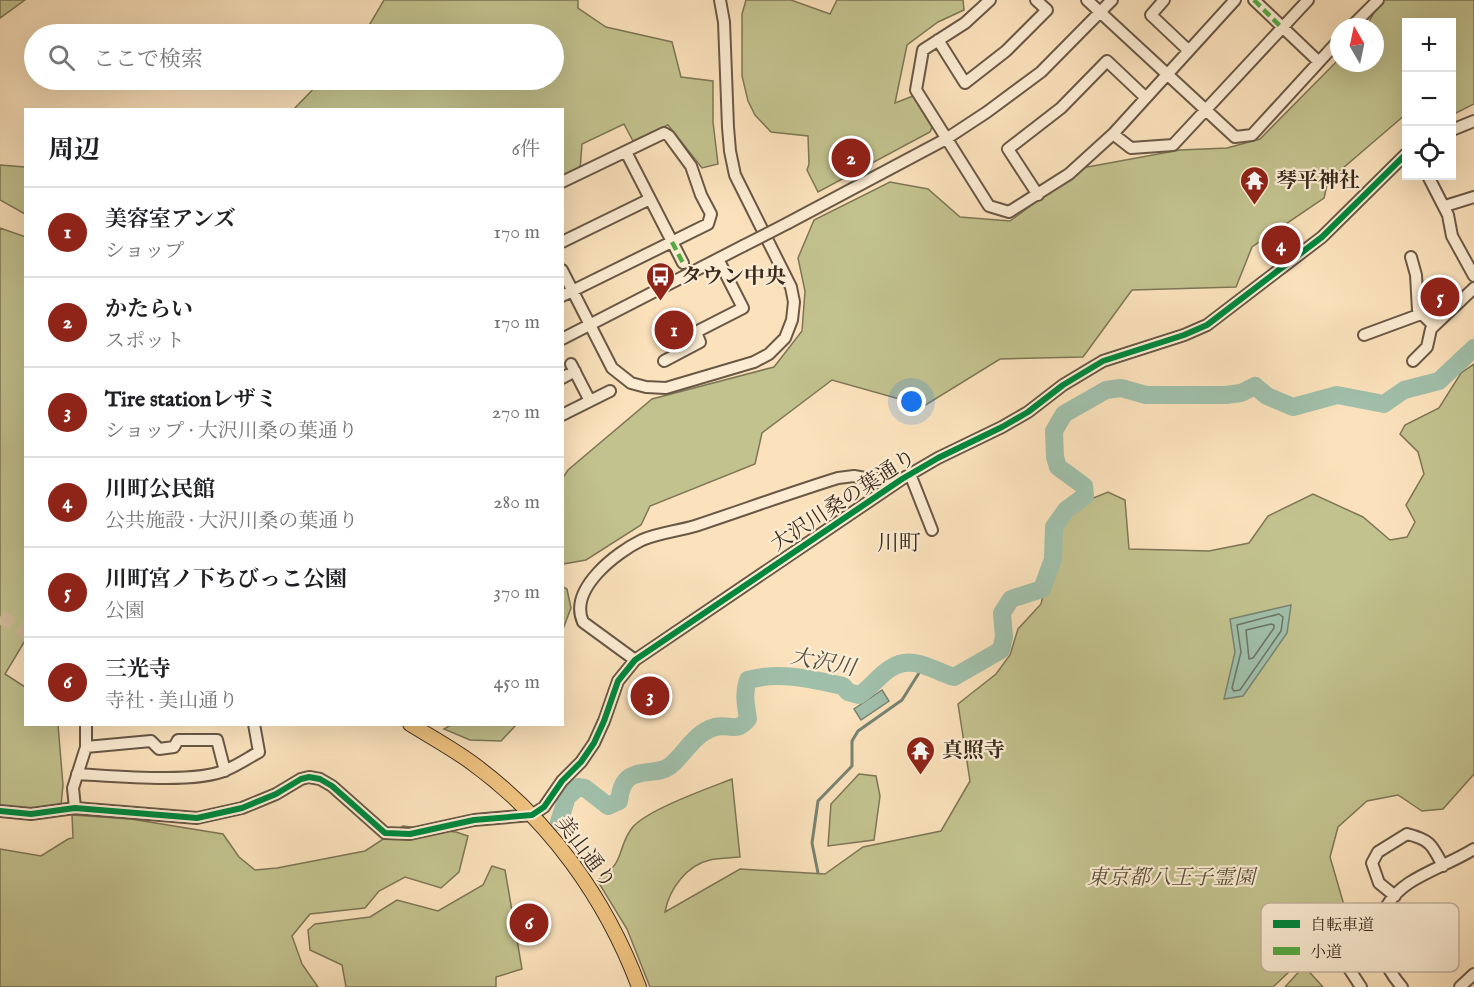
<!DOCTYPE html>
<html lang="ja">
<meta charset="utf-8">
<style>
body{margin:0;font-family:"IM FELL English","Noto Serif JP",serif;background:#f6f6f6;color:#202124}
.controls{position:absolute;right:18px;top:18px;display:grid;overflow:hidden;border-radius:0px;box-shadow:0 6px 24px #0002}
.controls button{width:54px;height:54px;display:grid;place-items:center;padding:0;border:0;border-bottom:2px solid #e0e0e0;background:#fff;color:#202124;font:30px sans-serif}
.compass{position:absolute;left:1330px;top:18px;width:54px;height:54px;border-radius:50%;background:#fff;box-shadow:0 6px 24px #0002;rotate:351deg}
.you{position:absolute;left:912px;top:402px;width:21px;height:21px;margin:-15px;border:4px solid #fff;border-radius:50%;background:#1a73e8;box-shadow:0 0 0 9px #1a73e833}
.badge{display:grid;place-items:center;width:39px;height:39px;border-radius:50%;background:#8f2418;color:#fff;font-size:20px;font-weight:700}
.pin{position:absolute;translate:-50% -50%;border:3px solid #fff;box-shadow:0 2px 6px #0006}
.list{margin:0;padding:0;list-style:none}
h2{display:flex;justify-content:space-between;align-items:center;height:78px;margin:0;padding:0 24px;font-size:26px}
h2 small{font-size:20px;font-weight:400;color:#757577}
.list li{display:grid;grid-template-columns:39px 1fr auto;gap:18px;align-items:center;box-sizing:border-box;height:90px;padding:0 24px;border-top:2px solid #e0e0e0}
.list b{display:block;font-size:22px;white-space:nowrap}
.list p{margin:0;font-size:20px;white-space:nowrap;color:#757577}
.list em{font-size:20px;font-style:normal;color:#757577}
.icon{flex:none;width:33px;height:33px;fill:none;stroke:currentColor;stroke-width:2;stroke-linecap:round;stroke-linejoin:round}
.map{position:relative;flex:none;width:1474px;height:987px;overflow:hidden}
.search{position:absolute;background:#fff;box-shadow:0 6px 24px #0002;left:24px;top:24px;width:540px;height:66px;display:flex;align-items:center;gap:15px;box-sizing:border-box;padding:0 21px;border-radius:33px;color:#757577;font-size:22px}
.panel{position:absolute;background:#fff;box-shadow:0 6px 24px #0002;left:24px;top:108px;width:540px;height:618px;border-radius:0px}
.map>svg:first-child{display:block}
.green{fill:#c2c28e;stroke:#7e7656;stroke-width:1.5}
.water{fill:#a0bfaa;stroke:#778372;stroke-width:1.5}
.lines{fill:none;stroke-linecap:round;stroke-linejoin:round}
.shore{stroke:#6c7464;stroke-width:1.5}
.stream{stroke:#778372;stroke-width:3}
.river{stroke:#a0bfaa;stroke-width:18}
.major-tunnel{stroke:#d4bd9d;stroke-width:14;stroke-dasharray:14 7;stroke-linecap:butt}
.minor-casing{stroke:#6a5846;stroke-width:14}
.major-casing{stroke:#392a1f;stroke-width:16}
.minor{stroke:#fcecd3;stroke-width:10}
.major{stroke:#eec17e;stroke-width:14}
.minor-bridge-casing{stroke:#6a5846;stroke-width:14;stroke-linecap:butt}
.minor-bridge{stroke:#fcecd3;stroke-width:10}
.quiet{stroke:#55ab43;stroke-width:4.5;stroke-dasharray:9 4.5;stroke-linecap:butt}
.cycleway-casing{stroke:#fcecd3;stroke-width:10}
.cycleway{stroke:#00873e;stroke-width:6}
.labels{text-anchor:middle;stroke-width:4.5;stroke-linejoin:round;paint-order:stroke}
.poi-label{font-size:21px;font-weight:bold;fill:#392a1f;stroke:#fcecd3;text-anchor:start}
.street-label{font-size:21px;fill:#392a1f;stroke:#fcecd3}
.park-label{font-size:21px;font-style:italic;fill:#5b503b;stroke:#fcecd3}
.neighbourhood-label{font-size:22px;fill:#392a1f;stroke:#fcecd3}
.water-label{font-size:22px;font-style:italic;fill:#534f42;stroke:#fcecd3}
.key{fill:#fcecd3;stroke:#c2b29d;stroke-width:1.5}
.key-label{font-size:16px;fill:#392a1f}
</style>
<div class="map">
<svg width="1474" height="987" viewBox="0 0 1474 987">
<rect width="100%" height="100%" fill="#fbe2bc"/>
<filter id="stains"><feTurbulence type="fractalNoise" baseFrequency=".00333" numOctaves="4"/><feColorMatrix values="0 0 0 0 .2 0 0 0 0 .09 0 0 0 0 .02 0 0 0 .5 -.17"/></filter>
<radialGradient id="worn" r=".72"><stop offset=".6" stop-color="#630" stop-opacity="0"/><stop offset="1" stop-color="#630" stop-opacity=".3"/></radialGradient>
<path class="green" d="M0,0H25L0,18Z
M384,0H578V8L606,27L672,42L681,77L713,81V122L718,164L702,168L668,125L633,141L624,124L582,144L580,170L563,179L562,110H293L322,80H554V34H364Z
M746,0H791L830,14L837,0H963L964,10L938,22L907,45L895,103L913,96L932,127L930,132L818,192L807,170L809,164L808,136L771,132L755,115L748,101L742,76V14Z
M1381,0H1474V104L1452,115V22H1406V114L1328,181L1324,198L1252,247L1236,287L1132,290L1083,357L1000,359L924,406L832,380L762,433L755,464L650,506L641,525L586,560L563,564L562,479L568,470L652,399L774,367L802,331L805,291L798,258L814,220L890,182L928,189L960,217L1010,221L1082,168L1180,150L1227,148L1260,139L1339,59V63H1375V27H1366Z
M0,165L25,167V214L0,200Z
M0,228L26,237V639L5,674L25,687L26,724L58,725L63,785L61,806L43,811L0,809Z
M1441,288L1448,296L1445,299L1447,307L1445,309L1432,295Z
M1474,364V774L1443,809L1422,811L1398,795L1367,801L1338,827L1330,857L1344,905L1292,969L1273,987H650L627,929L597,880C627,862 616,849 632,828C646,810 709,788 732,779L740,857C730,858 720,858 710,860C687,865 669,889 665,912L740,869L825,874L863,847L941,831L970,781L958,704L996,674L1010,655L1018,629L1041,604L1060,522L1086,501L1108,492L1125,500L1129,549L1209,551L1249,543L1268,516L1313,494L1363,517L1390,540L1407,537L1415,522L1406,505L1424,474L1418,452L1400,434L1405,425L1439,408L1461,373Z
M563,587L567,589L571,608L563,629Z
M451,725V724L516,725L501,741L470,740L444,729Z
M859,774L876,776L880,796L874,840L828,846L831,804Z
M72,815L131,819L223,834L239,857L255,870L277,868L365,851L403,826L456,832L468,836L459,872L441,888L405,877L379,891L365,908L310,914L292,936L302,964L318,987H0V849L41,856L68,839L73,838Z
M492,866L505,870L522,969L496,977V987H346L342,965L310,950L308,930L315,924L370,917L397,900L438,911L483,885Z
M1304,966L1323,987H1285Z"/>
<path class="water" d="M1291,605L1287,633L1243,696L1224,699L1235,652L1230,619Z
M882,690L889,701L861,720L854,709Z"/>
<g class="lines">
<path class="shore" d="M1279,614L1283,617L1281,631L1240,690L1234,691L1232,688L1241,652L1237,625Z
M1271,624L1274,625V628L1253,658L1249,659L1246,630Z"/>
<path class="stream" d="M818,873L812,843L818,801L852,766V741L858,731L902,700L924,665"/>
<path class="river" d="M559,822L567,797L578,787L585,788L608,806L619,801C620,792 622,782 630,777C642,769 658,775 670,766C686,753 694,733 715,727C730,723 736,734 748,719C746,705 743,694 748,680C780,671 811,679 843,686L848,692L859,695C871,688 879,675 891,668C912,654 934,671 954,677L1001,650L1004,637L1002,613L1011,599L1042,589L1053,559L1054,527L1066,510L1085,496L1084,486L1058,467L1055,457L1054,431L1064,414L1106,390L1121,388L1146,395H1226L1241,393L1255,386L1267,396L1293,407L1337,395L1384,404L1404,390L1439,381L1474,348"/>
<path class="major-tunnel" d="M0,617L26,632"/>
<defs>
<path id="minor" d="M990,0L965,23L923,50L916,90L989,206L1009,212L1069,174L1113,134L1235,0
M1087,0L1235,137L1252,135L1339,40
M1164,0L1151,15L1188,50
M1254,0L1319,62
M1351,27L1378,0
M938,40L965,83L1006,51L1047,10L1036,0
M1452,130L1474,121
M1113,134L1131,148L1173,145L1308,0
M626,152L683,263
M1428,176L1448,215L1452,236L1474,276
M562,182L664,133L669,136L691,166L701,195L711,214L708,224L562,296
M1038,195L1008,149L1061,108L1107,61L1145,97
M1445,206L1474,197
M788,223L946,139L987,112L1041,72L1112,0
M562,242L650,199
M1411,257L1416,275L1418,310L1434,326
M562,270L612,368L631,383L646,387L666,388L754,362L769,354L785,338L792,320L794,302L791,287L735,175L730,151L728,127L724,22L720,0
M1364,335L1421,314
M562,339L743,246
M664,361L700,342L696,332L743,308L718,259
M1413,361L1427,347L1431,329L1474,288
M571,364L590,401
M562,378L575,371
M562,415L610,391
M910,474L932,530
M635,660L583,622C568,589 617,552 642,540C658,533 678,531 695,526C743,510 790,493 838,478L854,476L871,479H902
M86,747L151,741L159,749L174,747L178,740H217L225,771
M77,774C114,776 195,784 226,770C238,765 248,758 259,752L254,724
M75,808L73,788L86,747V724
M0,811L31,814L75,808L197,818L242,808L276,794L301,779L309,777L320,779L332,786L385,833L410,834L474,820L532,815L544,807L562,781L581,762L594,743L604,721L618,681L635,660L902,479L938,458L1002,427L1028,412L1063,385L1103,361L1184,335L1207,325L1322,237L1406,154
M1395,896L1379,883L1372,863L1378,852L1407,834C1431,840 1432,845 1443,866
M1361,987L1348,967L1346,960L1368,939H1378
M1402,987C1373,954 1369,910 1409,883C1429,870 1453,862 1474,849
M1460,987L1474,974"/>
<path id="major" d="M410,724C431,737 453,749 472,763C549,819 606,899 639,987"/>
</defs>
<use href="#minor" class="minor-casing"/>
<use href="#major" class="major-casing"/>
<use href="#minor" class="minor"/>
<use href="#major" class="major"/>
<defs>
<path id="minor-bridge" d="M743,246L788,223"/>
</defs>
<use href="#minor-bridge" class="minor-bridge-casing"/>
<use href="#minor-bridge" class="minor-bridge"/>
<path class="quiet" d="M1254,0L1282,28
M672,242L683,263"/>
<defs>
<path id="cycleway" d="M0,811L31,814L75,808L197,818L242,808L276,794L301,779L309,777L320,779L332,786L385,833L410,834L474,820L532,815L544,807L562,781L581,762L594,743L604,721L618,681L635,660L902,479L938,458L1002,427L1028,412L1063,385L1103,361L1184,335L1207,325L1322,237L1406,154"/>
</defs>
<use href="#cycleway" class="cycleway-casing"/>
<use href="#cycleway" class="cycleway"/>
</g>
<defs>
<symbol id="temple-pin" viewBox="-11 -11 22 30"><path d="M0 17L-7.5 6A9.5 9.5 0 1 1 7.5 6Z" fill="#8f2418" stroke="#fcecd3"/><path d="M0-6L5-2H3V0L6.5 2.5H4V6H1.5V3h-3V6H-4V2.5H-6.5L-3 0V-2H-5Z" fill="#fff"/></symbol>
<symbol id="bus-pin" viewBox="-11 -11 22 30"><path d="M0 17L-7.5 6A9.5 9.5 0 1 1 7.5 6Z" fill="#8f2418" stroke="#fcecd3"/><path d="M-5-6H5V4H4V6H2V4H-2V6H-4V4H-5ZM-3.5-4V0h7V-4ZM-3.5 1.2v1.5H-2V1.2ZM2 1.2v1.5H3.5V1.2Z" fill="#fff"/></symbol>
</defs>
<g fill-rule="evenodd">
<use href="#temple-pin" x="1238" y="164" width="33" height="45"/>
<use href="#bus-pin" x="644" y="260" width="33" height="45"/>
<use href="#temple-pin" x="904" y="734" width="33" height="45"/>
</g>
<g class="labels">
<g class="poi-label">
<text x="1276" y="187">琴平神社</text>
<text x="681" y="283">タウン中央</text>
<text x="942" y="757">真照寺</text>
</g>
<g class="street-label">
<text transform="translate(843 500) rotate(-33)" y="7">大沢川桑の葉通り</text>
<text transform="translate(586 852) rotate(53)" y="7">美山通り</text>
</g>
<g class="park-label">
<text x="1171" y="884">東京都八王子霊園</text>
</g>
<g class="neighbourhood-label">
<text x="899" y="550">川町</text>
</g>
<g class="water-label">
<text transform="translate(823 661) rotate(11)" y="8">大沢川</text>
</g>
</g>
<rect x="1261" y="903" width="198" height="69" rx="9" class="key"/>
<rect x="1273" y="920" width="27" height="8" fill="#00873e"/>
<rect x="1273" y="947" width="27" height="8" fill="#55ab43"/>
<g class="key-label">
<text x="1310" y="930">自転車道</text>
<text x="1310" y="957">小道</text>
</g>
<rect width="100%" height="100%" filter="url(#stains)"/>
<rect width="100%" height="100%" fill="url(#worn)"/>
</svg>
<div class="controls">
<button>+</button>
<button>−</button>
<button><svg class="icon" aria-label="locate" viewBox="0 0 24 24"><circle cx="12" cy="12" r="6"/><path d="M12 2v4M12 18v4M2 12h4M18 12h4"/></svg></button>
</div>
<svg class="compass" viewBox="-18 -18 36 36"><path d="M0-13l5 13h-10z" fill="#e53935"/><path d="M0 13l5-13h-10z" fill="#757577"/></svg>
<div class="you"></div>
<div class="pin badge" style="left:674px;top:330px">1</div>
<div class="pin badge" style="left:851px;top:158px">2</div>
<div class="pin badge" style="left:650px;top:696px">3</div>
<div class="pin badge" style="left:1281px;top:245px">4</div>
<div class="pin badge" style="left:1440px;top:297px">5</div>
<div class="pin badge" style="left:529px;top:923px">6</div>
<div class="search"><svg class="icon" aria-label="search" viewBox="0 0 24 24"><circle cx="10" cy="10" r="6"/><path d="M15 15l6 6"/></svg>ここで検索</div>
<section class="panel">
<h2>周辺<small>6件</small></h2>
<ul class="list">
<li><span class="badge">1</span><div><b>美容室アンズ</b><p>ショップ</p></div><em>170 m</em></li>
<li><span class="badge">2</span><div><b>かたらい</b><p>スポット</p></div><em>170 m</em></li>
<li><span class="badge">3</span><div><b>Tire stationレザミ</b><p>ショップ · 大沢川桑の葉通り</p></div><em>270 m</em></li>
<li><span class="badge">4</span><div><b>川町公民館</b><p>公共施設 · 大沢川桑の葉通り</p></div><em>280 m</em></li>
<li><span class="badge">5</span><div><b>川町宮ノ下ちびっこ公園</b><p>公園</p></div><em>370 m</em></li>
<li><span class="badge">6</span><div><b>三光寺</b><p>寺社 · 美山通り</p></div><em>450 m</em></li>
</ul>
</section>
</div>
